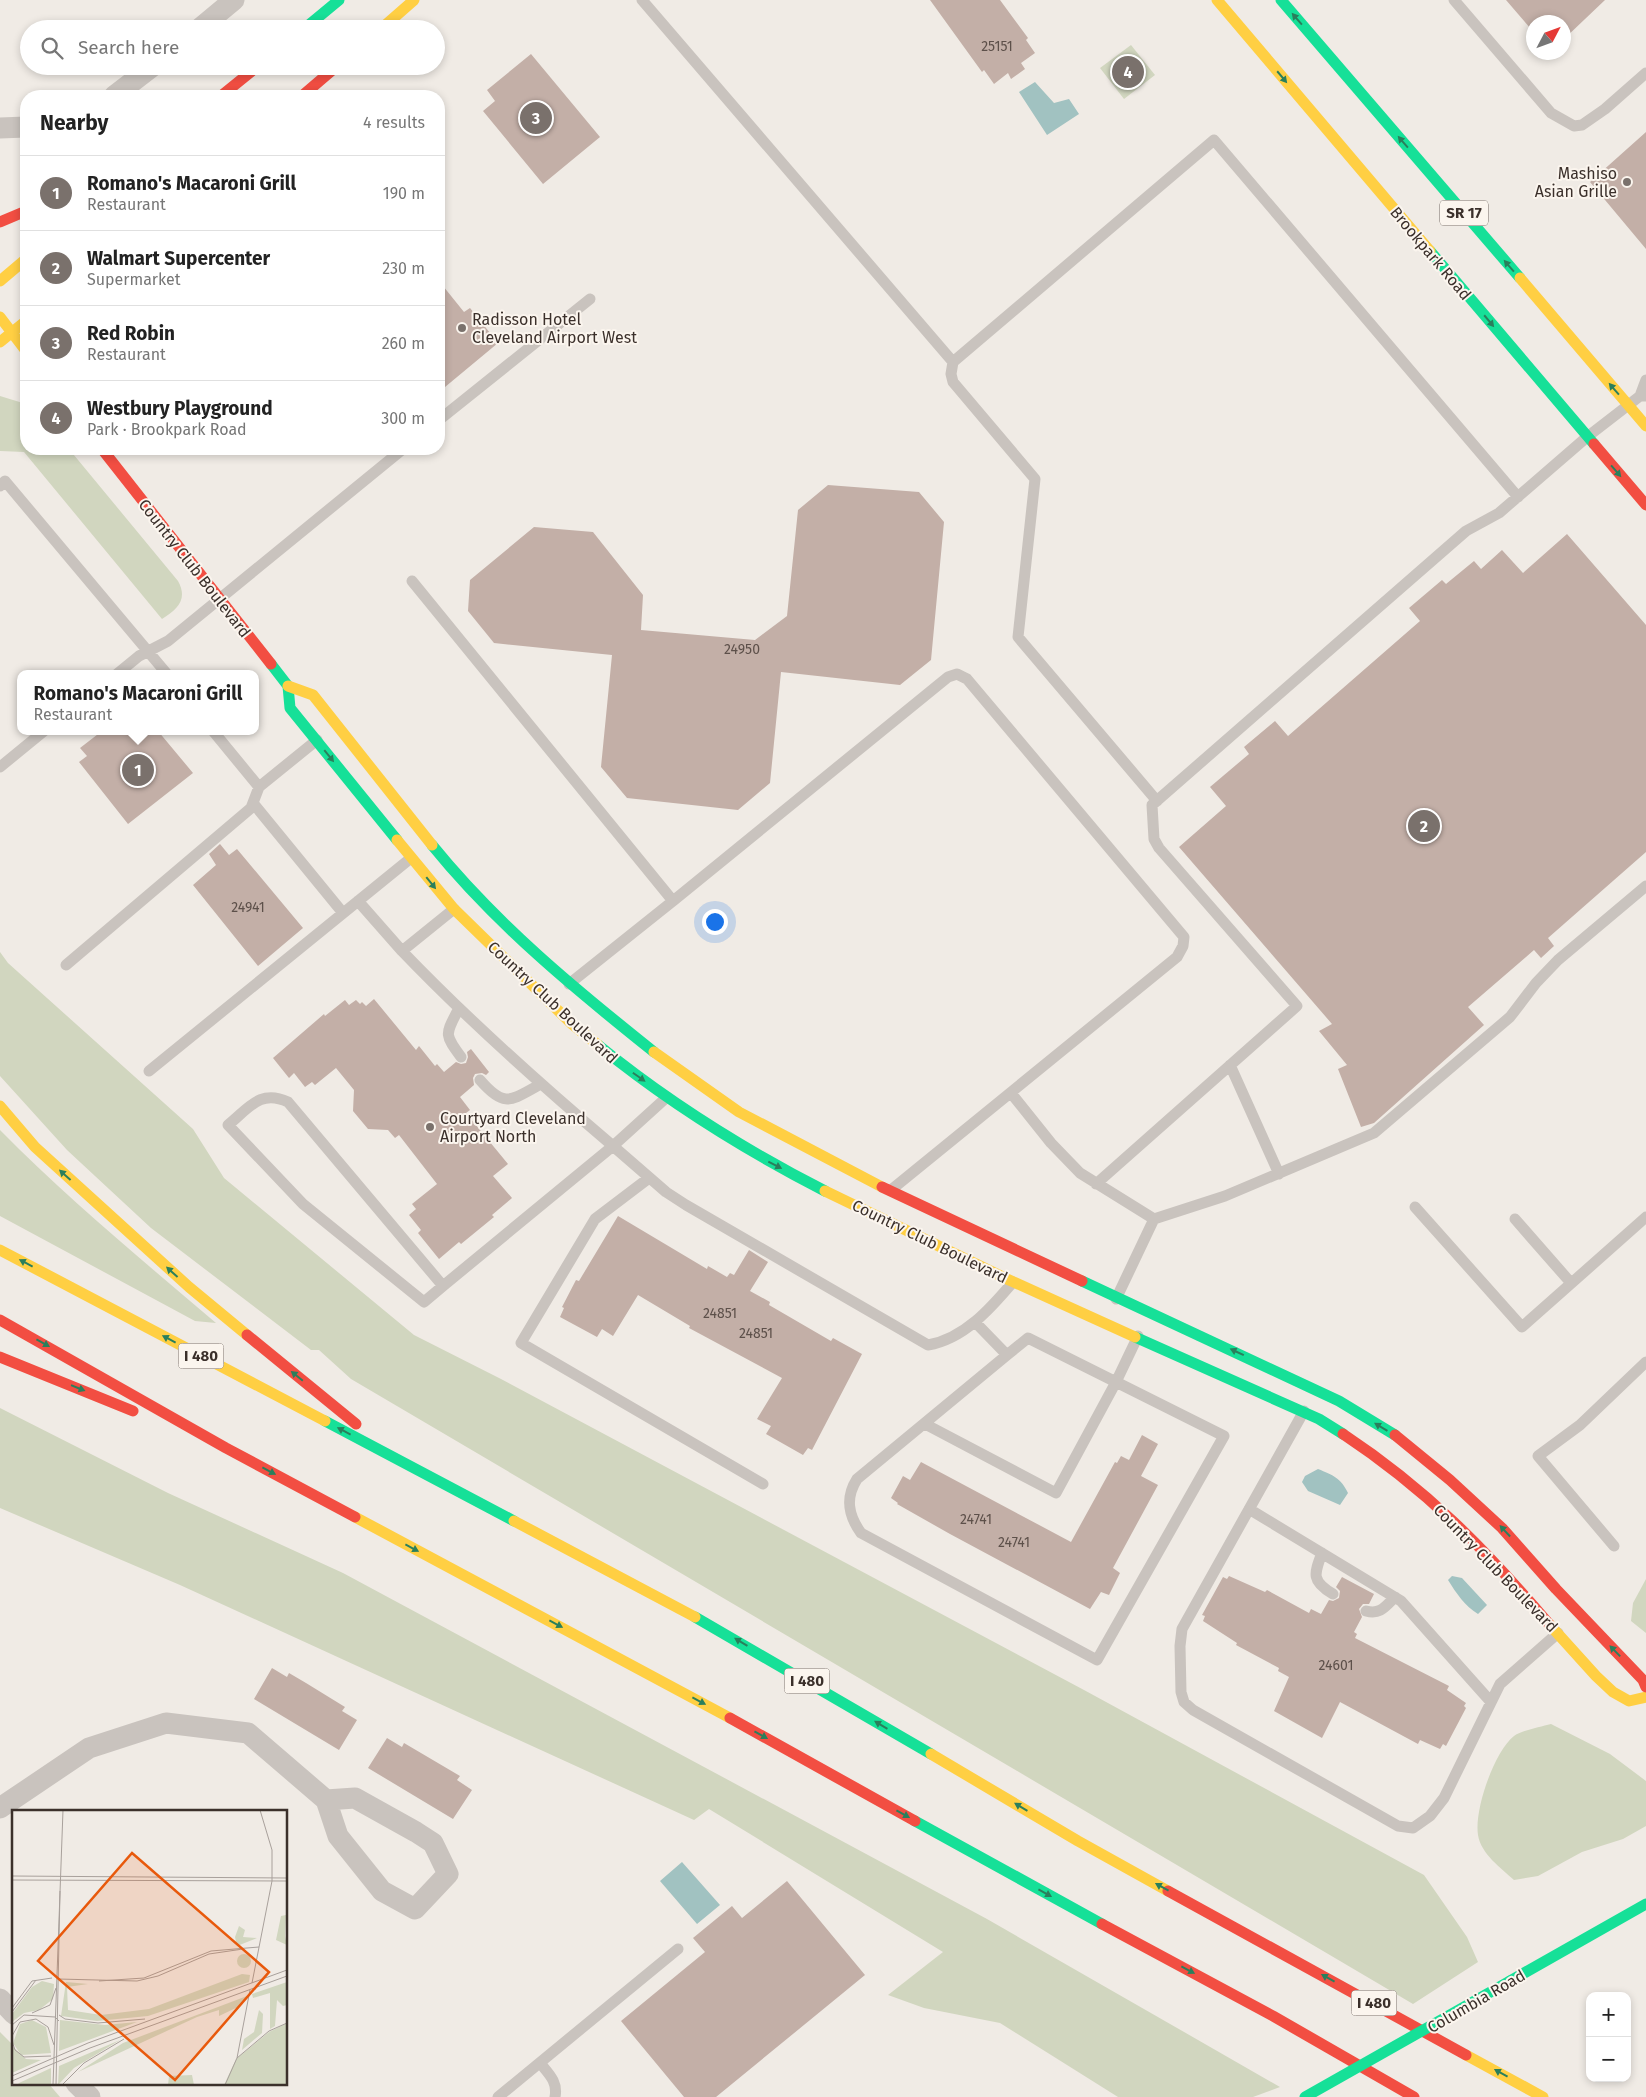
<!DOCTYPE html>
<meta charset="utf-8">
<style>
body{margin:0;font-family:"Fira Sans",sans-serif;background:#f2f2f2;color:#222}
.controls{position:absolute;right:15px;bottom:15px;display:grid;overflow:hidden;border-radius:10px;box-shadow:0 2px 8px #0003}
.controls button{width:45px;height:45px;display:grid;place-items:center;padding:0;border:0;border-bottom:1px solid #e0e0e0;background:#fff;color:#222;font:25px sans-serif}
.compass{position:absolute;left:1526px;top:15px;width:45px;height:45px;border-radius:50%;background:#fff;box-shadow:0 2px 8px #0003;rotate:49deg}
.you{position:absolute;left:714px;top:921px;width:18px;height:18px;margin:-12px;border:4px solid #fff;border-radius:50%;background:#1a73e8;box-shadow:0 0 0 8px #1a73e833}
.badge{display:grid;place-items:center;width:32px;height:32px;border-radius:50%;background:#7a716c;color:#fff;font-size:16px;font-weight:700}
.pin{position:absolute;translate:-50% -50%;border:2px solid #fff;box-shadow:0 1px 5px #0006}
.popup{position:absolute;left:17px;top:670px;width:242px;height:65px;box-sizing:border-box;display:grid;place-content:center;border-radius:10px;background:#fff;filter:drop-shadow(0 1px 4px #0005);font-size:16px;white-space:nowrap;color:#767676}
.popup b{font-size:19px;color:#222}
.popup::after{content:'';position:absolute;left:50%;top:100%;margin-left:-10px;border:10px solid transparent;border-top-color:#fff}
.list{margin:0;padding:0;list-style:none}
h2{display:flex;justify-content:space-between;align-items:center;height:65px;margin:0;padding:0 20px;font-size:21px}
h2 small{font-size:16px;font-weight:400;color:#767676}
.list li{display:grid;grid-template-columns:32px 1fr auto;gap:15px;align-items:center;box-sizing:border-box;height:75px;padding:0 20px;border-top:1px solid #e0e0e0}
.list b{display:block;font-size:19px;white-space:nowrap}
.list p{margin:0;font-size:16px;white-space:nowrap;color:#767676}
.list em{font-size:16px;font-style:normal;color:#767676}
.icon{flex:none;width:28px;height:28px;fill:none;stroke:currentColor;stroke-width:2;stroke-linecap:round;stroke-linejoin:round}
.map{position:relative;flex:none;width:1646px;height:2097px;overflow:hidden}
.search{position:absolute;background:#fff;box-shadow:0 2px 8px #0003;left:20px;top:20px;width:425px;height:55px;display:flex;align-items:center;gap:12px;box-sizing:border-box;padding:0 18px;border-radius:28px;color:#767676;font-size:19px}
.panel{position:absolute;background:#fff;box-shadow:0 2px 8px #0003;left:20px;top:90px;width:425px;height:365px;border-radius:20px}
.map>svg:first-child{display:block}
.green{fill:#d1d6bf}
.water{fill:#a1c2c1}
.building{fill:#c3afa7}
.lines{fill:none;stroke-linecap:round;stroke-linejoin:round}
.lane{stroke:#c9c3be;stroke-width:11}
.street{stroke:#c9c3be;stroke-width:21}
.fast{stroke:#16e098;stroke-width:11}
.slow{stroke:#ffcf43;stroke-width:11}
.jam{stroke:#f24e42;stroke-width:11}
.fast-bridge{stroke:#16e098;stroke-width:11}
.oneway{fill:#2a7f5c}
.poi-dot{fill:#7a716c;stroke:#fbf5ee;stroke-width:2}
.labels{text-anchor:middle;stroke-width:4;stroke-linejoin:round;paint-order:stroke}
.number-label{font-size:14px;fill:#5d504a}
.shield{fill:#fbf5ee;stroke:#756b66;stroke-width:1}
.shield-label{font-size:15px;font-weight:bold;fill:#3b302b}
.poi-label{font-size:16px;fill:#3b302b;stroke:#fbf5ee;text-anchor:start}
.street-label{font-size:16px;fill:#3b302b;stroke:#fbf5ee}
.inset-road{fill:none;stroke:#a8a09b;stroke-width:1}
.view{fill:#e8590c;fill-opacity:0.15;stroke:#e8590c;stroke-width:2.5}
.inset-edge{fill:none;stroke:#3b302b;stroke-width:2.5}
</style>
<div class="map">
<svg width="1646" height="2097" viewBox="0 0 1646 2097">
<rect width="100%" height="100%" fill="#f0ebe5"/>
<path class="green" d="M1131,45L1155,75L1124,99L1100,68Z
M0,396L26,404V449H69L178,581C188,599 178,609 162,619L24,452L0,451Z
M0,952L8,963L193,1129L224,1178L414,1335L501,1379L1084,1690L1424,1875L1467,1937L1478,1962L1413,2004L351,1379L319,1350H311L151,1228L67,1150L0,1076Z
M0,1130C68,1199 142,1260 216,1323L195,1321L0,1216Z
M0,1408L168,1493L343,1573L987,1919L1280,2087L1253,2097H1118L1000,2023L924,2008L888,1995L943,1952L709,1809L694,1820L180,1585L0,1508Z
M1646,1579V1633L1631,1621L1633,1603Z
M1551,1724L1610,1754L1646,1781V1826L1623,1839L1582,1852L1538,1876L1514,1880C1501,1868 1481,1854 1478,1835C1474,1810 1494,1752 1514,1736C1523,1730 1540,1727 1551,1724Z
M0,2032L14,2046V2083H48L60,2097H0Z"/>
<path class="water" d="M1035,82L1054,103L1069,99L1079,114L1047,135L1019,92Z
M1318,1469C1333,1475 1341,1478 1348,1493L1340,1505L1308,1491L1302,1482L1305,1476Z
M1452,1576L1462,1578L1487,1605L1478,1614C1465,1606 1456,1593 1448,1580Z
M682,1862L720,1905L697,1924L660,1881Z"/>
<path class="building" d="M930,0H1000L1028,38L1026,40L1035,53L1021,63L1025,69L1011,79L1008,73L994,84L984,70L982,72Z
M1506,0H1605L1564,39V22H1534V36L1529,31L1531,29Z
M531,54L600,137L543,184L483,111L495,101L487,90Z
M1646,132V249L1590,182Z
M439,281L464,312L470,308L498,343L439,392Z
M828,485L919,492L944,522L931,660L900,685L781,672L770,783L738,810L627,798L601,767L612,655L494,643L468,611L470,580L534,527L593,532L643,595L641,630L755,640L787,616L798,510Z
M1567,534L1646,625V852L1548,938L1554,946L1541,958L1534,950L1468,1007L1484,1025L1374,1123L1361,1127L1338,1069L1347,1065L1319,1031L1332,1024L1179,847L1226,806L1210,787L1249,754L1244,747L1275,721L1288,736L1420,621L1409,608L1442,580L1446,584L1474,561L1481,569L1502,550L1523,573Z
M102,731H158L193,773L128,824L79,762L87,756L80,748Z
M220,844L229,855L237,849L303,928L258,966L193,885L216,865L209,854Z
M374,999L416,1050L419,1046L435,1066L437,1064L444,1072L456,1062L461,1064L466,1063L468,1057L467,1052L471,1049L489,1072L486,1075L482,1073L475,1074L473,1078L474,1085L460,1097L470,1110L466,1113L508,1164L493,1176L512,1198L492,1215L494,1217L461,1244L459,1242L439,1259L418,1233L421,1230L409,1215L416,1209L412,1204L437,1184L399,1135L395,1138L388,1130L368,1129L353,1111L354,1090L336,1068L315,1085L312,1082L305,1087L294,1073L289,1078L273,1058L324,1014L325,1016L345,1000L349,1005L356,1000L360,1004L362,1002L366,1006Z
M618,1216L707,1269L708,1266L727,1277L730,1273L734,1275L749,1250L768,1262L750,1291L770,1302L769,1305L831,1341L833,1338L862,1354L812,1450L808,1448L803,1455L766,1434L771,1426L757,1419L782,1378L689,1328L690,1326L638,1295L613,1336L602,1329L597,1337L560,1317L564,1308L562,1307L576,1280L579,1281Z
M1142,1435L1158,1444L1141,1476L1158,1485L1113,1568L1120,1573L1109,1595L1101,1592L1090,1609L950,1534L897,1504L898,1503L891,1498L903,1476L910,1480L921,1462L1071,1542L1115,1462L1117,1463L1121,1456L1129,1460Z
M1229,1576L1265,1592L1267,1590L1309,1613L1311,1609L1321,1614L1329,1600L1333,1601L1339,1598L1340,1591L1336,1587L1342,1577L1374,1594L1369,1604H1363L1359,1609L1362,1617L1354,1632L1357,1634L1355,1638L1449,1686L1447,1690L1466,1703L1464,1706L1466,1708L1446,1746L1443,1744L1440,1749L1420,1740L1418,1744L1340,1702L1322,1738L1274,1711L1289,1677L1278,1671L1279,1668L1236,1645L1237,1643L1203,1621L1205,1616L1202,1615L1223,1577L1227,1579Z
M272,1668L287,1677L289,1673L306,1683L345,1707L342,1711L357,1720L339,1750L254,1699Z
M387,1738L402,1747L404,1743L460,1776L457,1780L472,1790L453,1819L368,1768Z
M787,1881L865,1975L716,2097H684L621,2021L705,1952L693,1938L732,1906L742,1918Z"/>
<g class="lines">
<path class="lane" d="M642,0L953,362L1214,140L1518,497
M1454,0L1551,113L1574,126L1582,125L1605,109L1646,73
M953,362L951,374L953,382L1035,479L1018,637L1157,801
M1646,380L1640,396H1646
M439,420L590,299
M0,486L5,481L167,674
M412,581L673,901L569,984
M117,674L139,656L168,641L403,449
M213,731L259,787L317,740
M0,767L44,731
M253,803L343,913
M358,901L402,951L454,909
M673,901L948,677L957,674L967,679L1184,937L1183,946L1177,957L891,1190
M402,951C468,1020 540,1084 613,1146L667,1097
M66,965L251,808L259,787
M459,1008C446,1034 443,1033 461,1057
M1230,1065L1279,1174
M149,1071L411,858
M480,1080C505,1109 511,1100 541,1084
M1011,1093L1051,1143L1080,1173L1154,1219L1116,1299
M649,1178L595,1219L521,1343L763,1484
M1096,1184L1297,1006L1159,848L1154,839L1152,805L1466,531L1499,513L1587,437L1640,396
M1415,1207L1522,1327L1646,1217
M1154,1219L1225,1196L1374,1133L1510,1017L1536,983L1558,960L1646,886
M1515,1219L1571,1283
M443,1286L424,1302L303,1204L228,1125C249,1108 260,1089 288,1102L443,1286L613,1146L666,1192L686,1205L928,1345C964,1339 991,1308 1013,1282
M975,1322L1007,1355L1028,1338L1116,1382L1138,1336
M1304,1411L1182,1629L1180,1646L1181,1692L1184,1702L1193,1710L1398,1826L1413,1828L1430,1816L1444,1798L1500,1684L1558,1633
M925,1424L1056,1493L1116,1382L1224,1436L1097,1660L861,1533C848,1515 845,1498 857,1479L1007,1355
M1249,1509L1401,1601L1491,1702
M1614,1546L1538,1456L1580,1425L1646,1362
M1322,1553C1314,1574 1311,1581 1333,1594
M1366,1611C1380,1615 1385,1607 1395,1597
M540,2063C549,2074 558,2082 555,2097
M498,2097L678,1949"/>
<path class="street" d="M199,29L234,0
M114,96L153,66
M0,128L26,127
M0,1808L89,1748L166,1723L248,1733L326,1800L338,1836L382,1891L415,1909L448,1874L433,1843L416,1832L355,1798L326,1800
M0,1999L14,2014
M76,2083L90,2097"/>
<path class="fast" d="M1281,0L1520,278
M304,29L339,0
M1430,251L1594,444
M271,664L288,686L290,708L397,840
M432,845C496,924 575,989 654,1052
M598,1045C668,1102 745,1150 825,1191
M1082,1281L1339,1401L1395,1435
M1135,1337L1319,1419L1343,1434
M325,1421L514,1521
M695,1617L931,1754
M915,1821L1102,1924
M1510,1981L1646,1904"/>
<path class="slow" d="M1217,0L1430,251
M381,29L414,0
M1520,278L1646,426
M0,281L26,259
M0,317L26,351
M0,342L26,321
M288,686L313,695L432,845
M397,840L454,909L572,1024L598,1045
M654,1052L739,1112L882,1187
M0,1106L35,1147L189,1287L247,1335
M825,1191L1007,1279L1135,1337
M0,1250L325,1421
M355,1517L730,1718
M514,1521L695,1617
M1549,1624L1596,1676L1613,1692L1629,1701L1646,1697
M931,1754L1078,1841L1168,1891
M1466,2055L1543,2097"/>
<path class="jam" d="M221,96L258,66
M302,96L337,66
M0,222L26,211
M1594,444L1646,505
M102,449L271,664
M882,1187L1082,1281
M0,1320L226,1448L355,1517
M247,1335L356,1424
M0,1357L133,1411
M1343,1434C1426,1489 1485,1549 1549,1624
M1395,1435L1450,1480L1502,1528L1556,1589L1643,1680L1646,1687
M730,1718L915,1821
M1168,1891L1466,2055
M1102,1924L1273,2016L1414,2097"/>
<path class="fast-bridge" d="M1305,2097L1510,1981"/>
</g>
<defs><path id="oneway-solid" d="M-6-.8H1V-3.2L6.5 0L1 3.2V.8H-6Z" transform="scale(1.25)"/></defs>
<g class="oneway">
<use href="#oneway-solid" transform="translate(1297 19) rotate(-131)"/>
<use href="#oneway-solid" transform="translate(1282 77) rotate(50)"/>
<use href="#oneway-solid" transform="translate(1403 142) rotate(-131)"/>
<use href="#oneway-solid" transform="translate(1509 266) rotate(-131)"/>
<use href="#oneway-solid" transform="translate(1489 321) rotate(50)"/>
<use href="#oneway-solid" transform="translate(1614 389) rotate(-131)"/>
<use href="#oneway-solid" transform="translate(1616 471) rotate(49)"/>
<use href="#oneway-solid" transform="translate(329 756) rotate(51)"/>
<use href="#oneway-solid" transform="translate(431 883) rotate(51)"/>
<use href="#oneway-solid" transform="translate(639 1077) rotate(35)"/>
<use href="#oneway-solid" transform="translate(775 1165) rotate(27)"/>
<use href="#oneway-solid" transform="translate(65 1175) rotate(-138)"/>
<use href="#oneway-solid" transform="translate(26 1263) rotate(-152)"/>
<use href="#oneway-solid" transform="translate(172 1272) rotate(-138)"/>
<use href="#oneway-solid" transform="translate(169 1339) rotate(-152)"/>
<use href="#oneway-solid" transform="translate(43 1343) rotate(29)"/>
<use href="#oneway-solid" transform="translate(1237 1352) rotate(-155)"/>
<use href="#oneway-solid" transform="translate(297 1376) rotate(-141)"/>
<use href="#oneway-solid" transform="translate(78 1388) rotate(22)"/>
<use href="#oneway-solid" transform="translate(1381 1427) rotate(-149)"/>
<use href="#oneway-solid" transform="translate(344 1431) rotate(-152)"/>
<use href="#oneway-solid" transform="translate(269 1471) rotate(28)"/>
<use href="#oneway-solid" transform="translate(1505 1531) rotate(-133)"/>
<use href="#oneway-solid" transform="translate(412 1548) rotate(28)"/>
<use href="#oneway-solid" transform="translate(556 1624) rotate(28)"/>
<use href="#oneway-solid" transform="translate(741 1642) rotate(-149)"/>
<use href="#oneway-solid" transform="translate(1615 1651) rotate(-134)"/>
<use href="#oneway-solid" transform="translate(699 1701) rotate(28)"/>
<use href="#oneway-solid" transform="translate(881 1725) rotate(-149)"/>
<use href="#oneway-solid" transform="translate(761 1735) rotate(29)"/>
<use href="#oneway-solid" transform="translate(1021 1807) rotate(-149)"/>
<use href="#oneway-solid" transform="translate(903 1814) rotate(29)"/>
<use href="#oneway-solid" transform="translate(1162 1887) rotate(-151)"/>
<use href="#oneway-solid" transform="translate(1045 1893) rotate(29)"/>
<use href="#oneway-solid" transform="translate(1188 1970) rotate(28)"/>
<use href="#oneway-solid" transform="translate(1328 1978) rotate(-151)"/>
<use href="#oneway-solid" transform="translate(1501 2073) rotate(-151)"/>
</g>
<g class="poi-dot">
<circle cx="1627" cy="182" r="5"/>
<circle cx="462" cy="328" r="5"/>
<circle cx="430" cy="1127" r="5"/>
</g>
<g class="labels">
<g class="number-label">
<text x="997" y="51">25151</text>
<text x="742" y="654">24950</text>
<text x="248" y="912">24941</text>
<text x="720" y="1318">24851</text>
<text x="756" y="1338">24851</text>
<text x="976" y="1524">24741</text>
<text x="1014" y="1547">24741</text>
<text x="1336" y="1670">24601</text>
</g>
<g class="shield">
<rect x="1440" y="200.5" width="48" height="25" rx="4"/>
<rect x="178.5" y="1343.5" width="45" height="25" rx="4"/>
<rect x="784.5" y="1668.5" width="45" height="25" rx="4"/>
<rect x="1351.5" y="1990.5" width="45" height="25" rx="4"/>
</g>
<g class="shield-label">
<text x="1464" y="218">SR 17</text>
<text x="201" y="1361">I 480</text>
<text x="807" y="1686">I 480</text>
<text x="1374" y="2008">I 480</text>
</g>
<g class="poi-label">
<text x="1617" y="179" text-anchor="end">Mashiso<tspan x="1617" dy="18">Asian Grille</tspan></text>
<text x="472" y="325">Radisson Hotel<tspan x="472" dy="18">Cleveland Airport West</tspan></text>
<text x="440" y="1124">Courtyard Cleveland<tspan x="440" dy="18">Airport North</tspan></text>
</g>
<g class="street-label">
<text transform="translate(1431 253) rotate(50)" y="6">Brookpark Road</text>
<text transform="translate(195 568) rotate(52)" y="6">Country Club Boulevard</text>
<text transform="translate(553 1002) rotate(43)" y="6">Country Club Boulevard</text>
<text transform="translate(930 1241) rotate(26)" y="6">Country Club Boulevard</text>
<text transform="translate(1496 1568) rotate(46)" y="6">Country Club Boulevard</text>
<text transform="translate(1476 2001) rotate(-30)" y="6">Columbia Road</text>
</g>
</g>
<g transform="translate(12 1810)">
<rect width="275" height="275" fill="#f0ebe5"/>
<path d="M274,105L273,126L275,135L264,130L269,106ZM227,116L233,120L231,127L245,128L225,136L223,127ZM225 151a7 7 0 1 1 14 0a7 7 0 1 1-14 0ZM230,164L238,165L237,172L136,206L85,211L49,206L54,172L76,174L55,177L56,200L89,205L137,199ZM30,171L42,174L41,189L27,200L12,203L0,212V204L20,177ZM275,172V195L271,196L265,190L263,216L258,219V183L241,188L240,184ZM235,186L228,196L207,206V200L185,207L66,262L111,233ZM247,200L251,204L250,223L230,240L232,229L242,222ZM20,210L34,217L39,243L9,245L1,233L8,214ZM48,210L93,215L125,212L47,241ZM275,213V275H212L224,249L257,222ZM108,230L62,258L46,275L47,256ZM0,236L14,249L29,250L0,263ZM39,258V275H5L7,273ZM180,265L182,275H156L157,266Z" fill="#d1d6bf"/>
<path class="inset-road" d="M0,66L275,68M0,70L275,71M46,169L125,171L146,166L197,144L231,139M87,171L132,168L199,141L247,137M240,173L260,71V40L248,0M0,198L20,171L40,168M0,202L24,170M20,203L38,195L44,178M47,205L53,209L86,213L133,209M0,215L12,205L43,207L47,211M0,226L8,212L24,209L36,217L42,235M0,231L3,240L12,247L39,246M225,248L257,221L275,213M0,266L76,233L275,160M0,271L78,238L275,166M41,275L51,0M44,275L48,81M50,275L72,253L112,229M213,275L225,248L238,180"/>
<path class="view" d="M120,43L257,162L163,270L26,151Z"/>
<rect width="275" height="275" class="inset-edge"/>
</g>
</svg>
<div class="controls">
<button>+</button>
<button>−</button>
</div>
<svg class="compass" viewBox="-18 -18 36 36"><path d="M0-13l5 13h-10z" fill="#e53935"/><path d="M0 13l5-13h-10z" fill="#767676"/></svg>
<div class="you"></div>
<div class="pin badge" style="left:138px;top:770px">1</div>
<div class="popup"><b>Romano's Macaroni Grill</b>Restaurant</div>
<div class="pin badge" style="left:1424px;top:826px">2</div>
<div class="pin badge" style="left:536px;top:118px">3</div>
<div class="pin badge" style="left:1128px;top:72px">4</div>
<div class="search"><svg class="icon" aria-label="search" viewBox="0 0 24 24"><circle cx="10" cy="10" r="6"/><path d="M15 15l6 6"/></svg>Search here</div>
<section class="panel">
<h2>Nearby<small>4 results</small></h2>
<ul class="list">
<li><span class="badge">1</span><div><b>Romano's Macaroni Grill</b><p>Restaurant</p></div><em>190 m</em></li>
<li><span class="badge">2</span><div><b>Walmart Supercenter</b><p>Supermarket</p></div><em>230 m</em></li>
<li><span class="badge">3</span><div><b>Red Robin</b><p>Restaurant</p></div><em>260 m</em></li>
<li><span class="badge">4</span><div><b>Westbury Playground</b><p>Park · Brookpark Road</p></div><em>300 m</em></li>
</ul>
</section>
</div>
